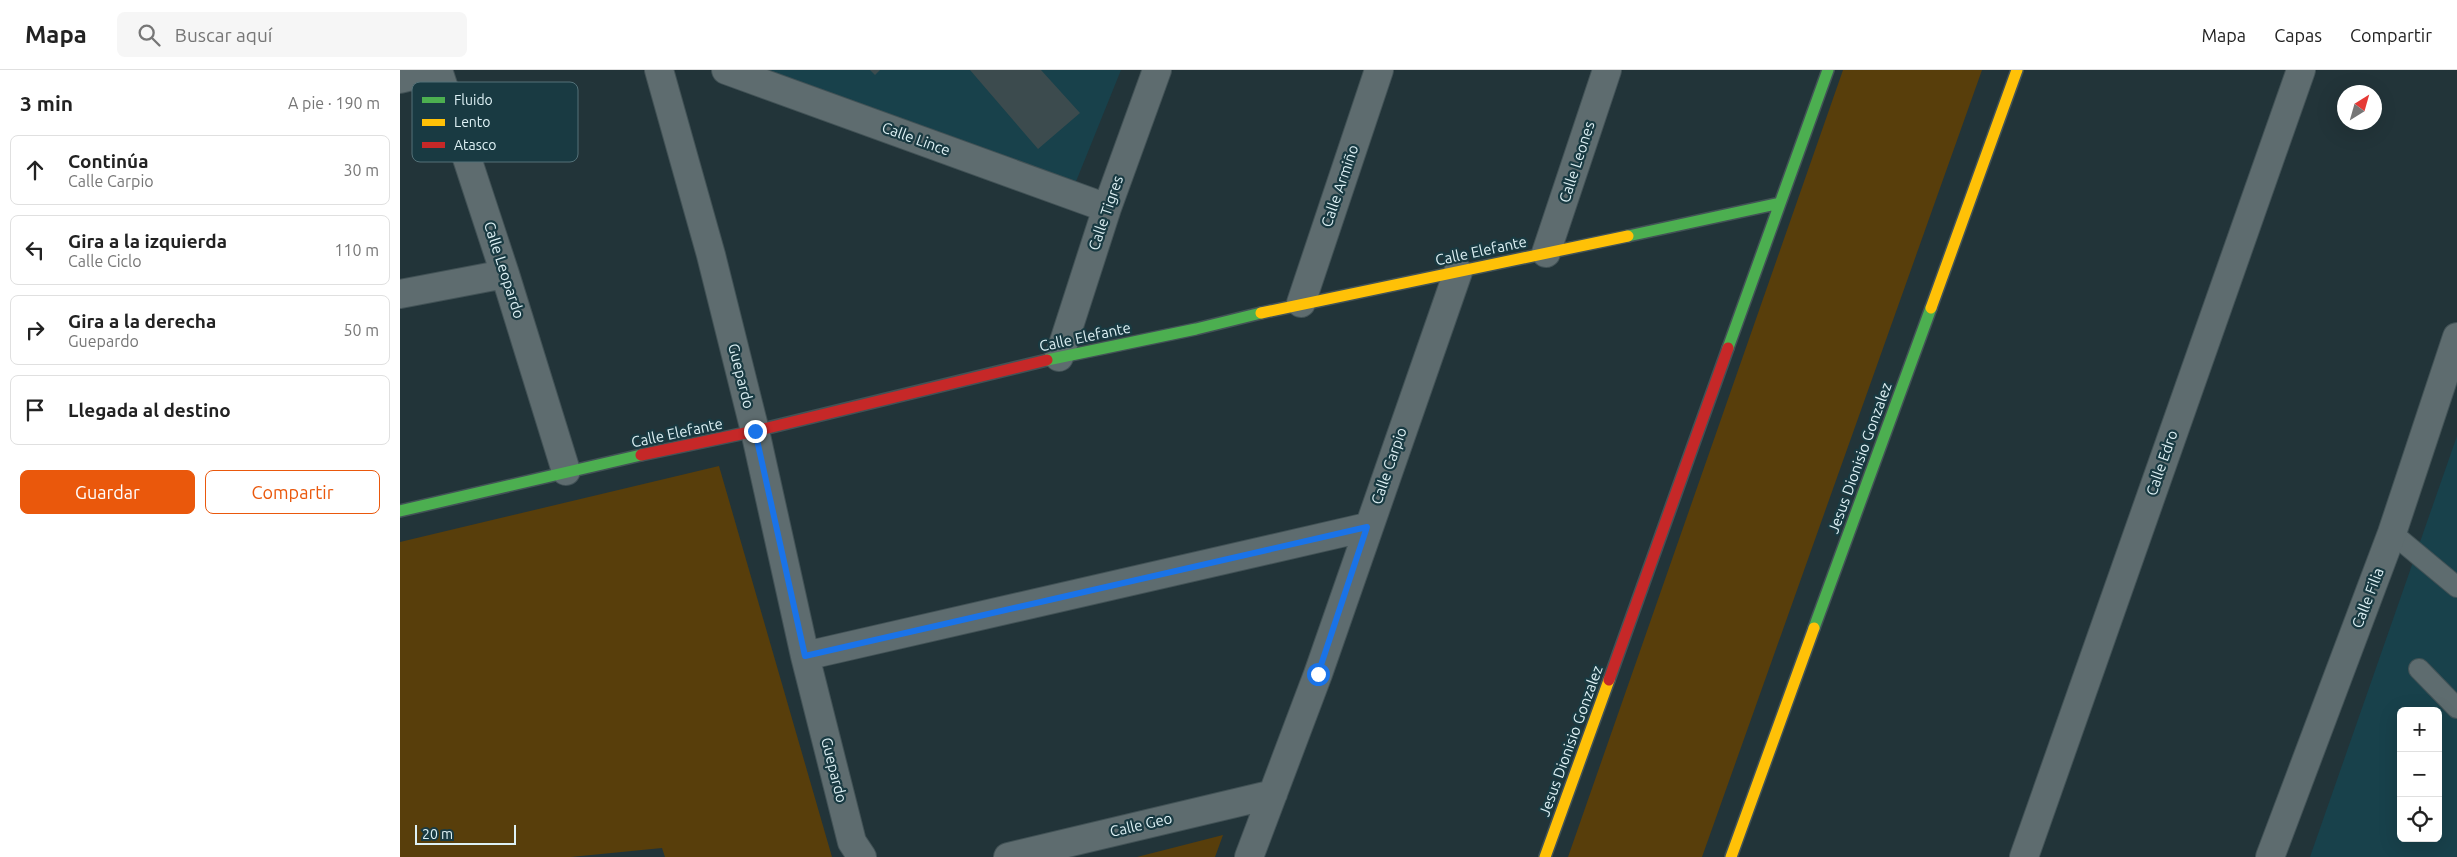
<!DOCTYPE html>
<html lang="es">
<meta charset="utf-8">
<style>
body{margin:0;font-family:Ubuntu,sans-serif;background:#f6f6f6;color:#222}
.controls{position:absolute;right:15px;bottom:15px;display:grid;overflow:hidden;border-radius:8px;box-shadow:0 5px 20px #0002}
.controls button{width:45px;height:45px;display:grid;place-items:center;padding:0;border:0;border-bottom:1px solid #e0e0e0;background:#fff;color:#222;font:25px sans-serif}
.compass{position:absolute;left:1937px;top:15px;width:45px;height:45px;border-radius:50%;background:#fff;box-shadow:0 5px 20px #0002;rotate:37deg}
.scale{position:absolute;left:15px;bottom:12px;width:101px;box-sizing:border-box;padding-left:5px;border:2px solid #def1f5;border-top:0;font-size:14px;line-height:18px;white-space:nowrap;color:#def1f5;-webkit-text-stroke:4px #193a42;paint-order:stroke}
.stop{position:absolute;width:15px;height:15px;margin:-11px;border:4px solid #1a73e8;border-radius:50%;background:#fff}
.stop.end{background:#1a73e8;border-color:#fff;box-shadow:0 1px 5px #0008}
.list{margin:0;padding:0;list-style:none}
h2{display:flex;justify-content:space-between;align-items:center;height:65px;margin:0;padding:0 20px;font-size:21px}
h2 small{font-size:16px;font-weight:400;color:#767676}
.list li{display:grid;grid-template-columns:32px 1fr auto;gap:15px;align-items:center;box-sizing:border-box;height:70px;margin:0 10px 10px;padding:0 10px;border:1px solid #e0e0e0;border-radius:8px}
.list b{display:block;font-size:19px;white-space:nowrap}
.list p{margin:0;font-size:16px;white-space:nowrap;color:#767676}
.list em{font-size:16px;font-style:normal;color:#767676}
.actions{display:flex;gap:10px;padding:15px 20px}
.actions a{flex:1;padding:11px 0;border:1px solid #ea580c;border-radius:8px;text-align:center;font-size:18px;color:#ea580c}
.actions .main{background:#ea580c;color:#fff}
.icon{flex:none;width:28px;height:28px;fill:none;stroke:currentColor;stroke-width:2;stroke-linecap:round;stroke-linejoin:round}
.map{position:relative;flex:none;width:2057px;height:787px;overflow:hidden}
header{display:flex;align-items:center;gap:30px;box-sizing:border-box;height:70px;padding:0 25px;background:#fff;border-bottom:1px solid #e0e0e0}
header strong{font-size:24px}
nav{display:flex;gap:28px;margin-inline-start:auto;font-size:18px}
.search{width:350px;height:45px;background:#f6f6f6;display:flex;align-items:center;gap:12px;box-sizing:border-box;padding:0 18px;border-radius:8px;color:#767676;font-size:19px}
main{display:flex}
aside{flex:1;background:#fff}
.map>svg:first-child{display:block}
.built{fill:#18414b;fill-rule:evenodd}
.green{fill:#583e0b}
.building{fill:#3c4b4e}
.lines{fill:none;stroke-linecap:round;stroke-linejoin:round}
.lane-casing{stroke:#425256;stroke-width:22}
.street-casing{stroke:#425256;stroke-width:30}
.fast-casing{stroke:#425256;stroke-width:14}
.slow-casing{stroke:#425256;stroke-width:14}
.jam-casing{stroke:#425256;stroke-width:14}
.lane{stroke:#5e6c6f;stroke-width:20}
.street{stroke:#5e6c6f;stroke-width:28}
.fast{stroke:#4caf50;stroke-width:11}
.slow{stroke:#ffc107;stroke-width:11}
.jam{stroke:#c62828;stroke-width:11}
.route{stroke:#1a73e8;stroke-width:6}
.labels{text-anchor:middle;stroke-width:4.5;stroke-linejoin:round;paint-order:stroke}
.street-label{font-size:15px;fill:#def1f5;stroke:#193a42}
.key{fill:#193a42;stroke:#547178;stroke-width:1}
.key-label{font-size:14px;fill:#def1f5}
</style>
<header>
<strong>Mapa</strong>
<div class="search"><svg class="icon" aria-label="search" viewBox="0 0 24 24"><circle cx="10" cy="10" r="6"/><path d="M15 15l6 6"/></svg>Buscar aquí</div>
<nav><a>Mapa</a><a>Capas</a><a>Compartir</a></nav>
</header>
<main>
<aside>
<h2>3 min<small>A pie · 190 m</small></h2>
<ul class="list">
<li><svg class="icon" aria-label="ahead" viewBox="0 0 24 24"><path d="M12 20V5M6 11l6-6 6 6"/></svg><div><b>Continúa</b><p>Calle Carpio</p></div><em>30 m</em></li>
<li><svg class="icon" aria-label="left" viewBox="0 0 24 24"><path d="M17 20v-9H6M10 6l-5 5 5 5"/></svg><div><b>Gira a la izquierda</b><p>Calle Ciclo</p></div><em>110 m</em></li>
<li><svg class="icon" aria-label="right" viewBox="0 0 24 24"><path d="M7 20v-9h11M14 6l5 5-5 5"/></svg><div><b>Gira a la derecha</b><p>Guepardo</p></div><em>50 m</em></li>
<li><svg class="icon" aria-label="arrive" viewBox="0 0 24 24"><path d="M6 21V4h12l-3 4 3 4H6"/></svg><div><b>Llegada al destino</b></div></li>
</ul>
<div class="actions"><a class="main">Guardar</a><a>Compartir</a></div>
</aside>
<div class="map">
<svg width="2057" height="787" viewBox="0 0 2057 787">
<rect width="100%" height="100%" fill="#223439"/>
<path class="built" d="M364,0H721L675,114Z
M2057,366V787H1910ZM2001,641H2038V768H2001Z"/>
<path class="green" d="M1443,0H1582L1302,787H1168Z
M319,396L432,787H265L262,778L171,787H0V472Z
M823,765L815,787H737Z"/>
<path class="building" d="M470,0H480L475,5Z
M570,0H641L680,43L638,79Z"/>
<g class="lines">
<defs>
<path id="lane" d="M1992,463L2057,517
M2019,599L2057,638"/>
<path id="street" d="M38,0L105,204L166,401
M259,0L311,185L355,361L405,586L452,772L462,787
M326,0L707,138
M0,9L38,0
M1146,183L1207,0
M0,224L105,204
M901,233L979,0
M659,287L707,138L757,0
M405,586L967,457
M608,787L873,724
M849,787L918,604L1058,202
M1624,787L1901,0
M1870,787L1992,463L2057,267"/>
<path id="fast" d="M1228,166L1380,133
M1328,278L1428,0
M647,290L796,259L861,243
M0,441L241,385
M1414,558L1531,238"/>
<path id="slow" d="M1531,238L1617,0
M861,243L1228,166
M1145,787L1209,610
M1331,787L1414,558"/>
<path id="jam" d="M241,385L355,361L647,290
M1209,610L1328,278"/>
</defs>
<use href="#lane" class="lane-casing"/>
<use href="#street" class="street-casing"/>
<use href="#fast" class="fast-casing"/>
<use href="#slow" class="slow-casing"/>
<use href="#jam" class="jam-casing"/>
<use href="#lane" class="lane"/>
<use href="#street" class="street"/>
<use href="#fast" class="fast"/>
<use href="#slow" class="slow"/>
<use href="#jam" class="jam"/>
</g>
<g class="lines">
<path class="route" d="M355,361L405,586L967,457L918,604"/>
</g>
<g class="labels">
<g class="street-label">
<text transform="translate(516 69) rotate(20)" y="5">Calle Lince</text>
<text transform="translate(1177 92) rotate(-72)" y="5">Calle Leones</text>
<text transform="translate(940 116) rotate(-71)" y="5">Calle Armiño</text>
<text transform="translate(706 143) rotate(-71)" y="5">Calle Tigres</text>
<text transform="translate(1081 181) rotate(-12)" y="5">Calle Elefante</text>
<text transform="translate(104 200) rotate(72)" y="5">Calle Leopardo</text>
<text transform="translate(685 267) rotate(-12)" y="5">Calle Elefante</text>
<text transform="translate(341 306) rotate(76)" y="5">Guepardo</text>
<text transform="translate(277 363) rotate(-12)" y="5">Calle Elefante</text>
<text transform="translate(1460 388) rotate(-70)" y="5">Jesus Dionisio Gonzalez</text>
<text transform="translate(1762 393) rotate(-71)" y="5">Calle Edro</text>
<text transform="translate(989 396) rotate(-71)" y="5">Calle Carpio</text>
<text transform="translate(1968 528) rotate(-69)" y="5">Calle Filia</text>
<text transform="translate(1171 671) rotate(-70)" y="5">Jesus Dionisio Gonzalez</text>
<text transform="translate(434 700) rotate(76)" y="5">Guepardo</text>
<text transform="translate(741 755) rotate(-13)" y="5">Calle Geo</text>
</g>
</g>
<rect x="12" y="12" width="166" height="80" rx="8" class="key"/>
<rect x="22" y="27" width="23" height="6" fill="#4caf50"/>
<rect x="22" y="49" width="23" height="7" fill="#ffc107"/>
<rect x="22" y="72" width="23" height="6" fill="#c62828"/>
<g class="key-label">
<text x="54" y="35">Fluido</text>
<text x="54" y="57">Lento</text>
<text x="54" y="80">Atasco</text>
</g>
</svg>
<div class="controls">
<button>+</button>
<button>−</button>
<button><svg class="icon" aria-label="locate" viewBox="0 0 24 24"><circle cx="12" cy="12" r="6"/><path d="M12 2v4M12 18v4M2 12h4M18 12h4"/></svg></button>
</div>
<svg class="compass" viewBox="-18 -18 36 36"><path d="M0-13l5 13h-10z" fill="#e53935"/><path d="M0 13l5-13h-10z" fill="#767676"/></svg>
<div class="scale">20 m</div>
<div class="stop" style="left:918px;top:604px"></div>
<div class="stop end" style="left:355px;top:361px"></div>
</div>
</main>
